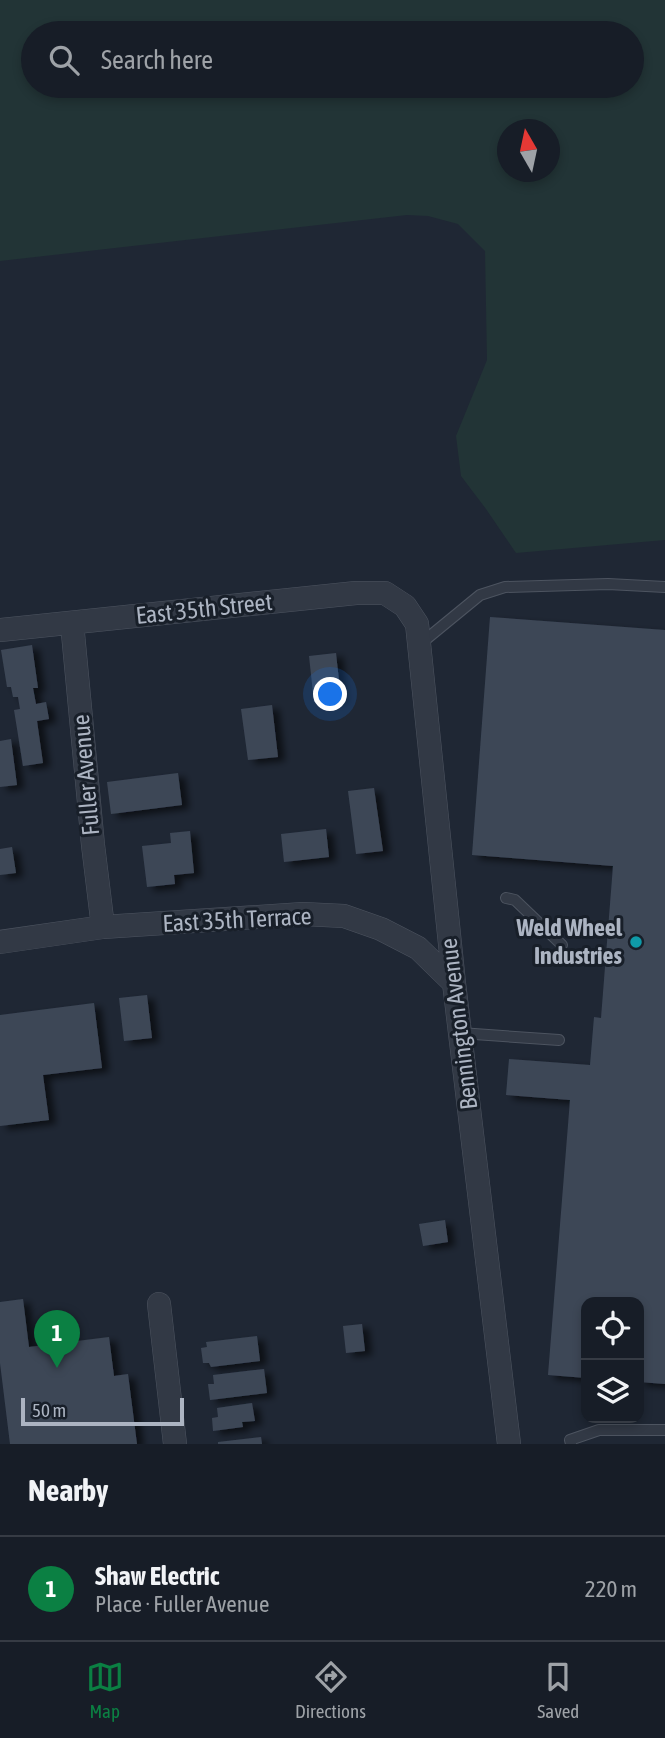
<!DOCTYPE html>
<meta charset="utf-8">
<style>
body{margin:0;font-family:"Asap Condensed",sans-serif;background:#20262f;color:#f1f3f6}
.controls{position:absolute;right:21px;bottom:21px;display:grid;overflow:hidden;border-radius:14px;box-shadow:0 4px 10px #0003}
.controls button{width:63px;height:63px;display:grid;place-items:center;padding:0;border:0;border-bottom:2px solid #363b44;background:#171d27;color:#f1f3f6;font:35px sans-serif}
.compass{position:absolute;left:497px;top:119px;width:63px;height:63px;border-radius:50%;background:#171d27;box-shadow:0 4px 10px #0003;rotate:351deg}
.scale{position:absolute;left:21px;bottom:18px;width:163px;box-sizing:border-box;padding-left:7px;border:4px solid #acb4c2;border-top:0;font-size:19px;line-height:24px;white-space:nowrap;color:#acb4c2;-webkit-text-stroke:5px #181f29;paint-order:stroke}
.you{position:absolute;left:331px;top:695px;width:24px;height:24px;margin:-18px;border:5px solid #fff;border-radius:50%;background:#1a73e8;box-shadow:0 0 0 10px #1a73e833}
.badge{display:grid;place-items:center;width:46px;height:46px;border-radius:50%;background:#0b8043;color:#fff;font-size:23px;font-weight:700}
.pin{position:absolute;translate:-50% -58px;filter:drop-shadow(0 2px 4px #0008)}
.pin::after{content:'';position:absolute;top:37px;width:24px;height:21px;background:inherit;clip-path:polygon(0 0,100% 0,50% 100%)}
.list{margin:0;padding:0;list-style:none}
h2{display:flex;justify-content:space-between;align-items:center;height:91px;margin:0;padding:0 28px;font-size:30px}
h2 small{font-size:23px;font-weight:400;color:#9ea2a7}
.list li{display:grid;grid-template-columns:46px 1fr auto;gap:21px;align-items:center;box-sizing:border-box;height:105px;padding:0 28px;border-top:2px solid #363b44}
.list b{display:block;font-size:26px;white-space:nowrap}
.list p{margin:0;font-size:23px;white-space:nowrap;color:#9ea2a7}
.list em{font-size:23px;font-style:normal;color:#9ea2a7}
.icon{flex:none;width:38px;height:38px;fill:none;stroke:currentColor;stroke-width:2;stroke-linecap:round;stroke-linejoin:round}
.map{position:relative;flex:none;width:665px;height:1444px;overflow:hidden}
.search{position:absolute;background:#171d27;box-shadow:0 4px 10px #0003;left:21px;right:21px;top:21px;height:77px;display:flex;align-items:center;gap:18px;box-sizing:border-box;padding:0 24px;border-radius:38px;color:#9ea2a7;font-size:26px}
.sheet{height:196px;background:#171d27}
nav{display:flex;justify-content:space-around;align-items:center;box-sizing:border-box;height:98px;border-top:2px solid #363b44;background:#171d27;font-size:19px;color:#9ea2a7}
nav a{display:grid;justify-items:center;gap:4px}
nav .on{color:#0b8043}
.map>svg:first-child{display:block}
.green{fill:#223436;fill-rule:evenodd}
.building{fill:#3d4757;filter:url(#shadow)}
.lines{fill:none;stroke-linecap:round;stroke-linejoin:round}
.service-casing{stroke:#4d5460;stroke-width:12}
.minor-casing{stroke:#4d5460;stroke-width:24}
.service{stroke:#323945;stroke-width:10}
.minor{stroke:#323945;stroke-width:23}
.culture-dot{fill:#0f9aa8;stroke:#181f29;stroke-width:2.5}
.labels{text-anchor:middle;stroke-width:6;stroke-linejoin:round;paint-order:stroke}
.street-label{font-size:24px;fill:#acb4c2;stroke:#181f29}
.poi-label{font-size:24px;font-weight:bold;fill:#acb4c2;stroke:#181f29;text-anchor:end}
</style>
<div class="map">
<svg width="665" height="1444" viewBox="0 0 665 1444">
<defs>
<filter id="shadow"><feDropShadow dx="7" dy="4" stdDeviation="3.5" flood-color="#0009"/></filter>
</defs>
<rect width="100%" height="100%" fill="#1f2734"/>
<path class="green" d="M0,0H665V540L516,553L486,509L461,476L456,436L487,360L485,251L458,224L428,216L407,215L0,261ZM33,33H632V86H33ZM508,130H550V172H508Z"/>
<path class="building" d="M490,617L665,630V1384L639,1382V1302H586V1378L548,1375L570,1100L506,1095L509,1059L590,1065L594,1017L601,1018L613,866L472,855Z
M32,645L38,688H33L36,704L46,702L49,719L37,721L43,763L23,766L14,710L20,709L18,697H13L11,687H7L1,650Z
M336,653L341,699L314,702L309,656Z
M272,705L278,757L248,760L241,709Z
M11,739L17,785L0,787V741Z
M178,773L182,805L111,814L107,782Z
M374,788L383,851L356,854L348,791Z
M326,829L329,857L284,862L281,834Z
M190,831L194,873L174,875L175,884L147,887L142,846L171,843L170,833Z
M12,847L16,873L0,875V849Z
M147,995L152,1038L124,1041L119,998Z
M94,1003L102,1068L43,1075L49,1120L0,1126V1015Z
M445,1220L448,1242L423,1246L419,1224Z
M23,1299L29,1347L109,1337L114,1376L128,1374L137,1444H10L0,1363V1302Z
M362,1324L365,1351L346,1353L343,1326Z
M257,1336L260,1361L211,1367L209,1363H203L201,1348L207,1347L206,1342Z
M264,1369L267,1393L210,1400L208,1384H214L213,1375Z
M252,1403L255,1421L242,1422L243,1427L213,1431L212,1418L218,1417L217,1408Z
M261,1437L262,1444H218V1442Z"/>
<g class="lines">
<defs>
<path id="service" d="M419,645L480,595L505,587L608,584L665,587
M506,898L515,900L562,945
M460,1033L559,1040
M571,1444L570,1440L599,1430H665"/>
<path id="minor" d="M72,623L93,845L103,927
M0,630L356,593H385L405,606L417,624L454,983L509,1444
M0,942L103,927L303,914L344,916L381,929L418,948L454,983
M159,1304L175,1444"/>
</defs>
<use href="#service" class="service-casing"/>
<use href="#minor" class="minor-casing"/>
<use href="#service" class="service"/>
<use href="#minor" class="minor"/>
</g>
<circle class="culture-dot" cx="636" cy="942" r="7"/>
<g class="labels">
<g class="street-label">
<text transform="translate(204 609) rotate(-6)" y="8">East 35th Street</text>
<text transform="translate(86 775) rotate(-95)" y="8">Fuller Avenue</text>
<text transform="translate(237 920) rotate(-3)" y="8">East 35th Terrace</text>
<text transform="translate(459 1024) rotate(-97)" y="8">Bennington Avenue</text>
</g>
<g class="poi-label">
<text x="622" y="936">Weld Wheel<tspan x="622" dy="28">Industries</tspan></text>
</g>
</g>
</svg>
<div class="controls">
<button><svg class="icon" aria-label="locate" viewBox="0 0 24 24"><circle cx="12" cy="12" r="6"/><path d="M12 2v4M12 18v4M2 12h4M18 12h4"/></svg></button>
<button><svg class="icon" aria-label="layers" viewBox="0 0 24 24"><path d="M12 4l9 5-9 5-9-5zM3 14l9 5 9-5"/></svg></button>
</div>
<svg class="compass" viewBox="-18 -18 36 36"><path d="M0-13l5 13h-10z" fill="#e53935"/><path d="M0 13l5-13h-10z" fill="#9ea2a7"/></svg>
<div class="scale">50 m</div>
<div class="you"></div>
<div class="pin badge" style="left:57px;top:1368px">1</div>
<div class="search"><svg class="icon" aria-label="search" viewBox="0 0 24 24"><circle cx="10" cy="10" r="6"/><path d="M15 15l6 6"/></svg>Search here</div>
</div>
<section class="sheet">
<h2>Nearby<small></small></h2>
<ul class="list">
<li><span class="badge">1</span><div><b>Shaw Electric</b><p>Place · Fuller Avenue</p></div><em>220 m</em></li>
</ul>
</section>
<nav>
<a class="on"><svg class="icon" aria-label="map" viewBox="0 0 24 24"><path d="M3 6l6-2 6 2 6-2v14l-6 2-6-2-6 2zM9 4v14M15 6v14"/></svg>Map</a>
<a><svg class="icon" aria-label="directions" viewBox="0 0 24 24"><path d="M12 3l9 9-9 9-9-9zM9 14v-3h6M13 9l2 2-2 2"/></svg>Directions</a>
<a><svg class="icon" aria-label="saved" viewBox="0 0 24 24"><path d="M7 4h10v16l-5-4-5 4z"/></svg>Saved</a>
</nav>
